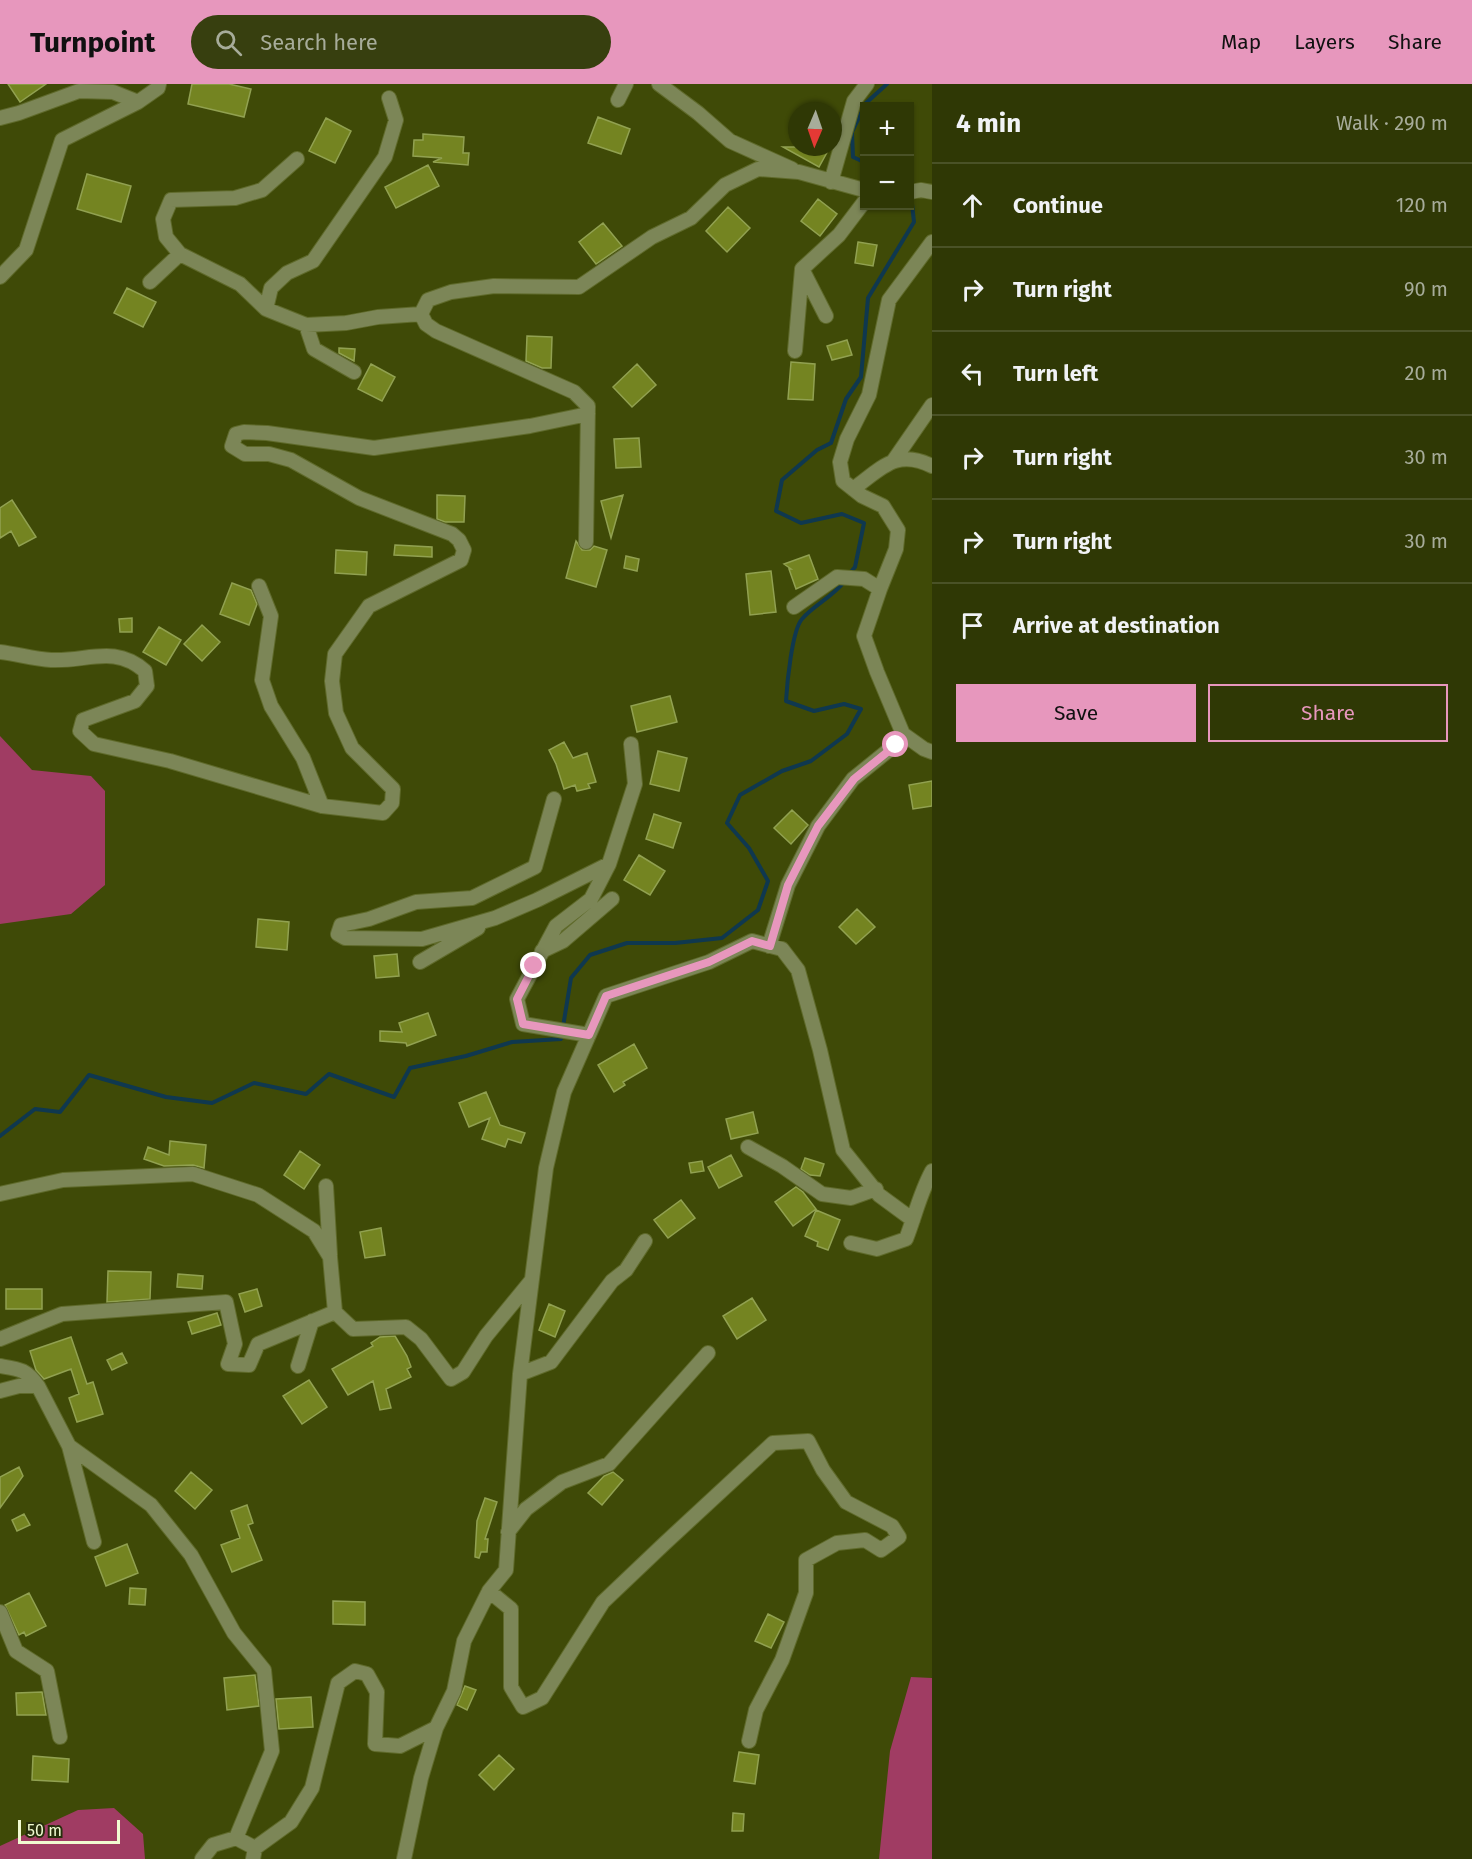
<!DOCTYPE html>
<meta charset="utf-8">
<style>
body{margin:0;font-family:"Fira Sans",sans-serif;background:#373f0f;color:#f1f3f6}
.controls{position:absolute;right:18px;top:18px;display:grid;overflow:hidden;border-radius:0px;box-shadow:0 2px 4px #0004}
.controls button{width:54px;height:54px;display:grid;place-items:center;padding:0;border:0;border-bottom:2px solid #4a5227;background:#2f3805;color:#f1f3f6;font:30px sans-serif}
.compass{position:absolute;left:788px;top:18px;width:54px;height:54px;border-radius:50%;background:#2f3805;box-shadow:0 2px 4px #0004;rotate:182deg}
.scale{position:absolute;left:18px;bottom:15px;width:102px;box-sizing:border-box;padding-left:6px;border:3px solid #f0fad1;border-top:0;font-size:16px;line-height:21px;white-space:nowrap;color:#f0fad1;-webkit-text-stroke:4px #272e0c;paint-order:stroke}
.stop{position:absolute;width:18px;height:18px;margin:-14px;border:4px solid #e797bd;border-radius:50%;background:#fff}
.stop.end{background:#e797bd;border-color:#fff;box-shadow:0 2px 6px #0008}
.list{margin:0;padding:0;list-style:none}
h2{display:flex;justify-content:space-between;align-items:center;height:78px;margin:0;padding:0 24px;font-size:26px}
h2 small{font-size:20px;font-weight:400;color:#a7ac9a}
.list li{display:grid;grid-template-columns:39px 1fr auto;gap:18px;align-items:center;box-sizing:border-box;height:84px;padding:0 24px;border-top:2px solid #4a5227}
.list b{display:block;font-size:22px;white-space:nowrap}
.list em{font-size:20px;font-style:normal;color:#a7ac9a}
.actions{display:flex;gap:12px;padding:18px 24px}
.actions a{flex:1;padding:14px 0;border:2px solid #e797bd;border-radius:0px;text-align:center;font-size:21px;color:#e797bd}
.actions .main{background:#e797bd;color:#111}
.icon{flex:none;width:33px;height:33px;fill:none;stroke:currentColor;stroke-width:2;stroke-linecap:round;stroke-linejoin:round}
.map{position:relative;flex:none;width:932px;height:1775px;overflow:hidden}
header{display:flex;align-items:center;gap:36px;box-sizing:border-box;height:84px;padding:0 30px;background:#e797bd;color:#111}
header strong{font-size:28px}
nav{display:flex;gap:33px;margin-inline-start:auto;font-size:21px}
.search{width:420px;height:54px;background:#373f0f;display:flex;align-items:center;gap:15px;box-sizing:border-box;padding:0 21px;border-radius:33px;color:#a7ac9a;font-size:22px}
main{display:flex}
aside{flex:1;background:#2f3805}
.map>svg:first-child{display:block}
.green{fill:#a03c63}
.lines{fill:none;stroke-linecap:round;stroke-linejoin:round}
.stream{stroke:#0f384f;stroke-width:4}
.building{fill:#748421;stroke:#91a151;stroke-width:1.5}
.minor-casing{stroke:#5f6a2b;stroke-width:16}
.minor{stroke:#7c8657;stroke-width:14}
.route{stroke:#e797bd;stroke-width:8}
</style>
<header>
<strong>Turnpoint</strong>
<div class="search"><svg class="icon" aria-label="search" viewBox="0 0 24 24"><circle cx="10" cy="10" r="6"/><path d="M15 15l6 6"/></svg>Search here</div>
<nav><a>Map</a><a>Layers</a><a>Share</a></nav>
</header>
<main>
<div class="map">
<svg width="932" height="1775" viewBox="0 0 932 1775">
<rect width="100%" height="100%" fill="#3f4a07"/>
<path class="green" d="M0,652L32,686L91,692L105,707V801L71,830L0,840Z
M911,1593L932,1594V1775H879L890,1667Z
M114,1724L143,1750L145,1775H0V1762L78,1726Z"/>
<g class="lines">
<path class="stream" d="M864,78L853,73L852,48L866,19L887,0
M850,489L855,483L864,439L842,430L801,439L776,427L782,396L817,366L831,359L846,315L861,293L868,214L914,138L911,111
M0,1052L35,1025L60,1028L89,991L166,1013L212,1019L254,999L306,1010L329,990L394,1013L410,984L466,972L512,958L561,955L571,894L590,871L627,859H675L722,854L758,826L768,797L749,764L727,739L740,711L782,687L811,677L847,650L861,625L844,620L814,627L786,617C787,600 792,546 802,535C814,521 831,514 844,498"/>
</g>
<path class="building" d="M8,0H46L20,18Z
M192,0H229L251,5L244,33L188,20Z
M598,33L630,45L621,70L588,59Z
M326,34L351,47L335,79L309,67Z
M423,50L464,53L463,69H469L468,81L433,78L442,74L413,72L414,56H423Z
M783,63H830L819,83Z
M428,81L439,102L396,124L385,103Z
M87,90L131,102L121,138L77,125Z
M818,115L837,130L820,152L801,137Z
M728,123L750,144L727,168L706,147Z
M603,139L622,162L596,180L579,158Z
M858,158L877,161L873,182L855,179Z
M127,204L156,218L143,243L114,229Z
M527,252L552,253L551,284H542L526,277Z
M847,256L852,271L832,276L827,262Z
M339,264L355,265L354,277L339,269Z
M791,278L815,280L813,316L788,315Z
M371,280L395,293L382,317L358,305Z
M637,280L656,301L632,323L613,303Z
M639,354L641,383L616,384L614,355Z
M437,411L465,412L464,438H445L437,435Z
M623,411L611,454L601,417Z
M12,416L36,453L19,462L11,447L0,454V424Z
M576,457L582,466H590L594,462L607,466L596,503L566,494Z
M395,461L432,463V473L394,471Z
M336,466L367,468L366,491L335,489Z
M809,471L818,495L796,505L789,485H791L784,480Z
M626,472L639,475L637,487L624,484Z
M771,487L776,528L750,531L746,490Z
M232,499L251,506L257,520L249,541L220,530Z
M132,534V548H120L119,535Z
M202,541L220,558L202,577L184,560Z
M159,543L181,556L166,581L143,568Z
M670,612L677,638L637,648L631,622Z
M564,658L573,674L587,669L596,698L588,700L590,704L577,707L575,701L564,705L556,680L549,666Z
M658,667L687,674L679,707L650,700Z
M932,697V722L913,725L909,701Z
M792,726L808,741L791,760L774,744Z
M654,730L681,739L673,764L646,755Z
M639,771L665,787L650,811L624,796Z
M857,825L875,843L856,860L839,843Z
M258,835L289,838L287,866L256,863Z
M397,870L399,892L376,894L374,872Z
M428,929L436,951L407,962L406,959L380,957V947L402,948L399,939Z
M634,960L647,984L623,998L625,1001L614,1008L598,981Z
M486,1008L500,1041L525,1049L521,1059L508,1055L505,1063L482,1055L490,1034L469,1043L459,1019Z
M753,1028L758,1049L731,1055L726,1035Z
M170,1057L206,1061L204,1084L193,1081L164,1082L144,1075L148,1063L169,1071Z
M300,1067L320,1081L304,1105L284,1091Z
M731,1071L742,1092L719,1104L708,1083Z
M805,1074L824,1080L820,1092L810,1091L801,1085Z
M702,1077L704,1087L691,1089L689,1079Z
M796,1103L803,1108L816,1125L793,1142L775,1118Z
M681,1116L695,1134L668,1154L654,1136Z
M816,1126L840,1136L828,1166L817,1162L818,1158L805,1152Z
M381,1144L385,1171L365,1174L360,1148Z
M108,1187L151,1188L150,1215L107,1218Z
M178,1190L203,1192L202,1205L177,1203Z
M6,1205H42V1225H6Z
M257,1205L262,1222L245,1228L239,1210Z
M752,1214L766,1236L737,1255L723,1232Z
M549,1220L565,1227L555,1253L539,1246Z
M217,1229L221,1241L192,1250L188,1238Z
M395,1252L407,1272L411,1283L407,1285L411,1293L386,1305L391,1324L380,1326L373,1297L348,1311L332,1285L373,1262L371,1259L380,1253Z
M71,1253L87,1300L93,1298L103,1330L77,1338L69,1314L79,1310L71,1285L44,1295L36,1286L30,1267Z
M122,1269L127,1279L112,1286L107,1276Z
M309,1296L327,1323L302,1340L283,1312Z
M19,1383L23,1392L0,1424V1393Z
M191,1388L212,1406L195,1425L175,1407Z
M613,1388L623,1396L602,1421L588,1409L604,1392Z
M485,1414L497,1418L485,1455H488L487,1468H481L479,1474L475,1473L477,1437Z
M247,1421L253,1439L248,1441L262,1476L232,1488L221,1461L240,1454L231,1427Z
M24,1430L30,1441L17,1447L12,1436Z
M127,1460L138,1489L106,1502L95,1473Z
M130,1504L146,1505L145,1521L129,1520Z
M29,1509L46,1542L26,1552L24,1548L19,1551L5,1521Z
M333,1517L365,1518V1541L333,1540Z
M768,1530L784,1538L771,1564L755,1557Z
M255,1591L259,1622L227,1626L224,1594Z
M465,1602L476,1606L467,1626L457,1621Z
M42,1608L46,1631H17L16,1609Z
M311,1613L313,1643L279,1645L276,1615Z
M739,1668L759,1671L755,1700L734,1697Z
M499,1671L514,1685L494,1706L479,1691Z
M33,1672L69,1675L68,1698L32,1696Z
M733,1729L744,1730L743,1747H732Z"/>
<g class="lines">
<defs>
<path id="minor" d="M659,0L698,29L730,57L792,85
M389,14L396,36L385,73L313,177L287,189L271,204L266,225L306,241L346,239L378,233L421,230
M618,16L626,0
M0,34L19,29L79,7L113,8L138,18
M831,98L854,17L867,0
M910,108L921,106L932,108
M932,158L889,216L869,311L847,355L840,378L843,397L862,412L883,422L898,446L896,465L880,505L864,552L877,588L903,650L924,665L932,668
M802,185L826,232
M0,193L26,166L62,56L138,18L158,4L159,0
M150,198L180,170
M266,225L240,200L180,170L166,153L163,135L171,116L235,114L262,106L297,75
M306,241L314,265L354,288
M795,267L802,185L839,151L864,118
M894,376L932,321
M853,405C881,385 896,364 932,382
M586,458L588,322L574,308L436,247L426,240L421,230L428,216L451,208L494,202L579,203L652,153L691,134L725,101L758,85L799,88L864,106
M259,502L271,532L262,596L271,622L303,674L322,722
M794,523L837,493L864,495L880,505
M0,568C17,570 34,575 51,576C87,578 114,560 145,587L147,602L135,617L83,636L80,647L94,660L170,677L322,722L383,729L392,719L393,705L352,664L336,629L332,597L335,570L369,522L461,476L464,466L459,456L452,450L359,414L291,376L269,370H245L232,362L236,350L244,348L267,349L374,364L530,342L588,330
M554,715L535,783L472,814L416,818L369,835L341,841L338,850L345,854L422,855L495,834L537,816L609,780
M769,862L788,801L818,742L853,695L895,661L903,650
M542,867L563,857L612,815
M420,878L478,844
M589,951L523,940L517,915L556,842L591,815L609,780L635,700L631,660
M748,1063L782,1082L822,1110L851,1114L876,1105
M326,1102L330,1171
M0,1110L63,1096L193,1090L258,1111L314,1147L330,1173L335,1228L353,1245L406,1243L421,1255L451,1295L463,1288L486,1252L531,1197
M851,1159L877,1165L906,1155C915,1132 920,1109 932,1087
M0,1255L62,1230L226,1218L235,1260L228,1280L249,1281L258,1260L335,1228
M0,1282C19,1285 26,1285 38,1302
M298,1282L312,1237
M520,1290L551,1278L612,1197L626,1186L645,1157
M0,1307L19,1302H38L69,1362L151,1421L191,1471L234,1549L264,1586L272,1667L236,1754L255,1764L253,1775
M69,1362L94,1458
M508,1448L526,1425L562,1398L609,1380L708,1269
M489,1507L511,1525V1603L523,1623L542,1614L603,1518L664,1460L773,1359L808,1357L823,1386L846,1418L892,1442L899,1453L881,1466L865,1456L837,1459L806,1476V1509L782,1576L756,1626L749,1657
M0,1528L16,1567L47,1587L60,1653
M255,1764L291,1738L312,1704L338,1599L355,1587L367,1590L377,1608L375,1660L400,1662L436,1644L454,1607L464,1557L489,1507L506,1486L520,1290L546,1084L564,1008L606,912L709,878L752,857L782,865L798,886L820,966L843,1066L879,1111L913,1136
M202,1775L213,1761L236,1754
M404,1775L421,1694L436,1644"/>
</defs>
<use href="#minor" class="minor-casing"/>
<use href="#minor" class="minor"/>
</g>
<g class="lines">
<path class="route" d="M534,882L517,915L523,940L589,951L606,912L709,878L752,857L770,862L788,801L818,742L854,695L896,661"/>
</g>
</svg>
<div class="controls">
<button>+</button>
<button>−</button>
</div>
<svg class="compass" viewBox="-18 -18 36 36"><path d="M0-13l5 13h-10z" fill="#e53935"/><path d="M0 13l5-13h-10z" fill="#a7ac9a"/></svg>
<div class="scale">50 m</div>
<div class="stop" style="left:896px;top:661px"></div>
<div class="stop end" style="left:534px;top:882px"></div>
</div>
<aside>
<h2>4 min<small>Walk · 290 m</small></h2>
<ul class="list">
<li><svg class="icon" aria-label="ahead" viewBox="0 0 24 24"><path d="M12 20V5M6 11l6-6 6 6"/></svg><div><b>Continue</b></div><em>120 m</em></li>
<li><svg class="icon" aria-label="right" viewBox="0 0 24 24"><path d="M7 20v-9h11M14 6l5 5-5 5"/></svg><div><b>Turn right</b></div><em>90 m</em></li>
<li><svg class="icon" aria-label="left" viewBox="0 0 24 24"><path d="M17 20v-9H6M10 6l-5 5 5 5"/></svg><div><b>Turn left</b></div><em>20 m</em></li>
<li><svg class="icon" aria-label="right" viewBox="0 0 24 24"><path d="M7 20v-9h11M14 6l5 5-5 5"/></svg><div><b>Turn right</b></div><em>30 m</em></li>
<li><svg class="icon" aria-label="right" viewBox="0 0 24 24"><path d="M7 20v-9h11M14 6l5 5-5 5"/></svg><div><b>Turn right</b></div><em>30 m</em></li>
<li><svg class="icon" aria-label="arrive" viewBox="0 0 24 24"><path d="M6 21V4h12l-3 4 3 4H6"/></svg><div><b>Arrive at destination</b></div></li>
</ul>
<div class="actions"><a class="main">Save</a><a>Share</a></div>
</aside>
</main>
